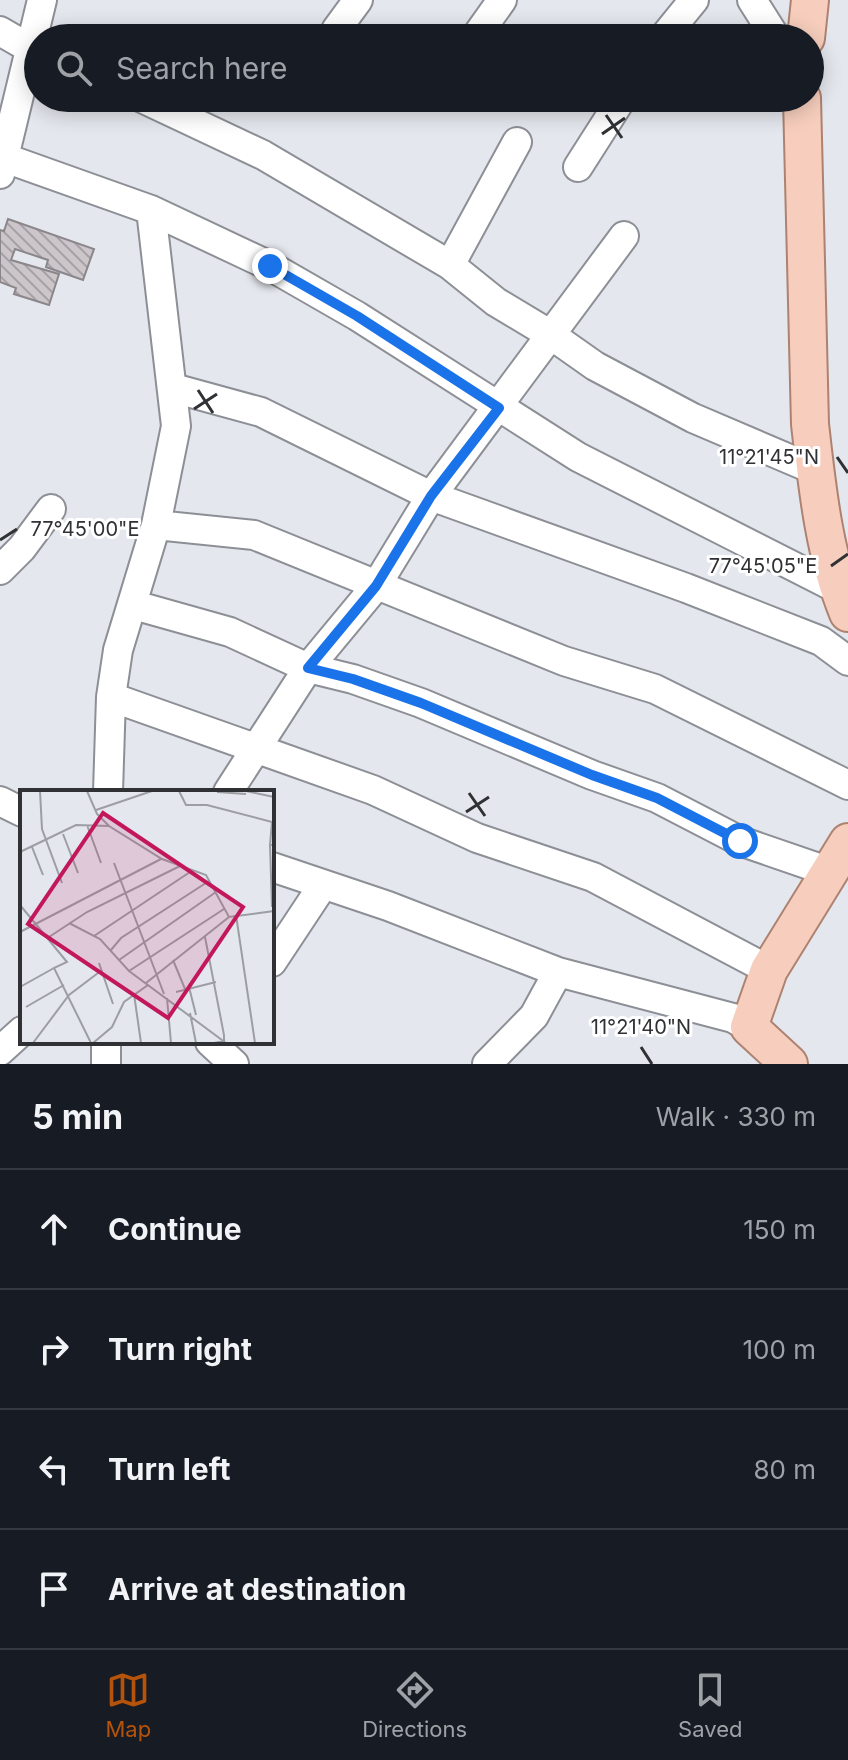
<!DOCTYPE html>
<meta charset="utf-8">
<style>
body{margin:0;font-family:Inter,sans-serif;background:#20242c;color:#f1f3f6}
.stop{position:absolute;width:24px;height:24px;margin:-18px;border:6px solid #1a73e8;border-radius:50%;background:#fff}
.stop.end{background:#1a73e8;border-color:#fff;box-shadow:0 2px 8px #0008}
.list{margin:0;padding:0;list-style:none}
h2{display:flex;justify-content:space-between;align-items:center;height:104px;margin:0;padding:0 32px;font-size:34px}
h2 small{font-size:26px;font-weight:400;color:#9ea1a6}
.list li{display:grid;grid-template-columns:52px 1fr auto;gap:24px;align-items:center;box-sizing:border-box;height:120px;padding:0 32px;border-top:2px solid #363941}
.list b{display:block;font-size:30px;white-space:nowrap}
.list em{font-size:26px;font-style:normal;color:#9ea1a6}
.icon{flex:none;width:44px;height:44px;fill:none;stroke:currentColor;stroke-width:2;stroke-linecap:round;stroke-linejoin:round}
.map{position:relative;flex:none;width:848px;height:1064px;overflow:hidden}
.search{position:absolute;background:#171b24;box-shadow:0 4px 20px #0003;left:24px;right:24px;top:24px;height:88px;display:flex;align-items:center;gap:20px;box-sizing:border-box;padding:0 28px;border-radius:44px;color:#9ea1a6;font-size:30px}
.sheet{height:584px;background:#171b24}
nav{display:flex;justify-content:space-around;align-items:center;box-sizing:border-box;height:112px;border-top:2px solid #363941;background:#171b24;font-size:22px;color:#9ea1a6}
nav a{display:grid;justify-items:center;gap:4px}
nav .on{color:#b45309}
.map>svg:first-child{display:block}
.building{fill:url(#building-back-hatch);stroke:#8b868a;stroke-width:2}
.lines{fill:none;stroke-linecap:round;stroke-linejoin:round}
.minor-casing{stroke:#8c8f95;stroke-width:32}
.major-casing{stroke:#ad8270;stroke-width:40}
.minor{stroke:#fff;stroke-width:28}
.major{stroke:#f7cebd;stroke-width:36}
.route{stroke:#1a73e8;stroke-width:10}
.ticks{fill:none;stroke:#303134;stroke-width:3}
.inset-road{fill:none;stroke:#9c9ea3;stroke-width:2}
.view{fill:#c2185b;fill-opacity:0.15;stroke:#c2185b;stroke-width:4}
.inset-edge{fill:none;stroke:#303134;stroke-width:4}
.ticks-label{font-size:20px;text-anchor:middle;fill:#303134;stroke:#fff;stroke-width:6;stroke-linejoin:round;paint-order:stroke}
</style>
<div class="map">
<svg width="848" height="1064" viewBox="0 0 848 1064">
<defs>
<pattern id="building-back-hatch" width="6" height="6" patternUnits="userSpaceOnUse" patternTransform="scale(2)"><rect width="6" height="6" fill="#ccc6ca"/><path d="M-1 5l2 2M0 0l6 6M5-1l2 2" fill="none" stroke="#a6a1a5"/></pattern>
</defs>
<rect width="100%" height="100%" fill="#e4e7ed"/>
<path class="building" d="M8,219L94,249L83,280L46,267L48,260L15,249L11,260L59,274L49,305L14,294L16,288L0,282V230L4,231Z"/>
<g class="lines">
<defs>
<path id="minor" d="M752,0L776,38
M336,30L358,0
M0,31L38,53
M475,38L502,0
M663,38L694,0
M142,98L263,155L450,265L496,302L551,335L595,366L693,418L815,470
M5,158L151,210L270,266L357,316L578,457L838,589
M578,167L622,98
M0,174L42,0
M450,265L517,142
M173,388L261,412L431,496L686,588L821,641L848,661
M156,525L254,535L564,661L655,689L848,785
M0,570L22,548L51,509
M134,605L230,632L308,668L353,679L421,703L592,775L657,798L740,841L830,872
M111,697L373,790L477,838L593,877L769,970
M108,792L111,697L118,650L156,525L176,426L151,210
M228,792L308,668L376,586L431,496L624,236
M0,801L22,812
M272,867L388,906L558,972L733,1018L749,1027
M272,962L323,885
M106,1042V1064
M210,1042L234,1064
M0,1051L22,1031
M487,1064L534,1016L558,972"/>
<path id="major" d="M806,38L810,0
M802,98L810,424C817,486 824,555 848,613
M789,1064L749,1027L769,970L848,842"/>
</defs>
<use href="#minor" class="minor-casing"/>
<use href="#major" class="major-casing"/>
<use href="#minor" class="minor"/>
<use href="#major" class="major"/>
</g>
<g class="lines">
<path class="route" d="M270,266L357,316L499,408L431,496L376,586L308,668L353,679L421,703L592,775L657,798L740,841"/>
</g>
<path class="ticks" d="M606,115L622,138M602,134L625,118M198,390L213,413M194,409L217,394M837,457L848,473M0,540L17,529M831,566L848,554M469,793L485,816M466,812L489,797M641,1047L652,1064"/>
<g transform="translate(20 790)">
<rect width="254" height="254" fill="#e4e7ed"/>
<path class="inset-road" d="M20,1L22,39L42,93M67,1L77,24L89,36L142,69L186,85L209,127L254,121M159,1L166,15H187L252,32L250,55H254M226,1L254,7M197,2L226,4M76,20L132,1M67,35L81,73M43,44L58,83M250,55L252,117M12,57L23,85M0,62L56,35L89,36M94,73L144,204M0,115L47,172L34,178L71,253M216,125L235,253M49,133L80,149L109,181L206,253M0,142L141,69M74,146L173,80M29,147L67,122L160,76M185,147L204,245V251L194,253M91,160L101,148L189,91M99,170L196,102M153,170L165,199M79,173L93,214M109,181L204,119M126,193L209,127M0,197L34,178M169,197L176,225M156,202L196,192M114,204L121,253M147,208L151,253M6,217L44,195M170,223L176,253M13,253L49,205L82,180M73,253L92,237L104,212L128,195"/>
<path class="view" d="M83,23L223,117L148,228L8,134Z"/>
<rect width="254" height="254" class="inset-edge"/>
</g>
<g class="ticks-label">
<text x="769" y="464">11°21'45"N</text>
<text x="85" y="536">77°45'00"E</text>
<text x="763" y="573">77°45'05"E</text>
<text x="641" y="1034">11°21'40"N</text>
</g>
</svg>
<div class="stop" style="left:740px;top:841px"></div>
<div class="stop end" style="left:270px;top:266px"></div>
<div class="search"><svg class="icon" aria-label="search" viewBox="0 0 24 24"><circle cx="10" cy="10" r="6"/><path d="M15 15l6 6"/></svg>Search here</div>
</div>
<section class="sheet">
<h2>5 min<small>Walk · 330 m</small></h2>
<ul class="list">
<li><svg class="icon" aria-label="ahead" viewBox="0 0 24 24"><path d="M12 20V5M6 11l6-6 6 6"/></svg><div><b>Continue</b></div><em>150 m</em></li>
<li><svg class="icon" aria-label="right" viewBox="0 0 24 24"><path d="M7 20v-9h11M14 6l5 5-5 5"/></svg><div><b>Turn right</b></div><em>100 m</em></li>
<li><svg class="icon" aria-label="left" viewBox="0 0 24 24"><path d="M17 20v-9H6M10 6l-5 5 5 5"/></svg><div><b>Turn left</b></div><em>80 m</em></li>
<li><svg class="icon" aria-label="arrive" viewBox="0 0 24 24"><path d="M6 21V4h12l-3 4 3 4H6"/></svg><div><b>Arrive at destination</b></div></li>
</ul>
</section>
<nav>
<a class="on"><svg class="icon" aria-label="map" viewBox="0 0 24 24"><path d="M3 6l6-2 6 2 6-2v14l-6 2-6-2-6 2zM9 4v14M15 6v14"/></svg>Map</a>
<a><svg class="icon" aria-label="directions" viewBox="0 0 24 24"><path d="M12 3l9 9-9 9-9-9zM9 14v-3h6M13 9l2 2-2 2"/></svg>Directions</a>
<a><svg class="icon" aria-label="saved" viewBox="0 0 24 24"><path d="M7 4h10v16l-5-4-5 4z"/></svg>Saved</a>
</nav>
